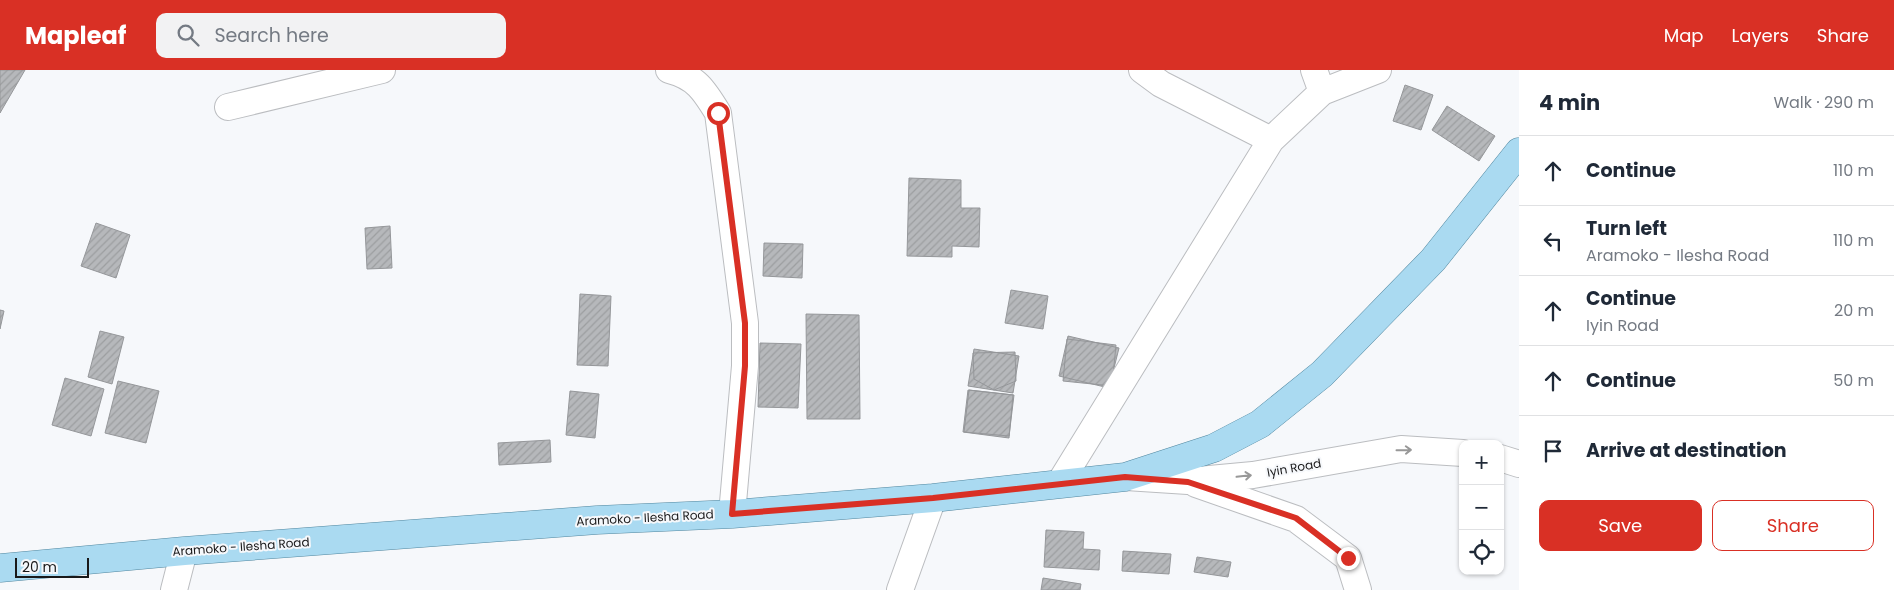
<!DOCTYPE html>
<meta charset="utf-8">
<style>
body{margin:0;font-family:Poppins,sans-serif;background:#f2f2f3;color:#1f2937}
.controls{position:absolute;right:15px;bottom:15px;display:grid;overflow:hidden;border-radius:10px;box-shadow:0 1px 4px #0004}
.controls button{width:45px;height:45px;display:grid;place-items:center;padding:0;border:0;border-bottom:1px solid #e0e1e3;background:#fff;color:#1f2937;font:25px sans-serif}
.scale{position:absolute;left:15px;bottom:12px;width:74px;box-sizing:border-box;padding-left:5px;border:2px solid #19191a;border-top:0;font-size:14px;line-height:18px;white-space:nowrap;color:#19191a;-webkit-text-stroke:4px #f6f8fb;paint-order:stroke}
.stop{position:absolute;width:15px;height:15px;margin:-11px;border:4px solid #d93025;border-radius:50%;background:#fff}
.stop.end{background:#d93025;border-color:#fff;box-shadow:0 1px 5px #0008}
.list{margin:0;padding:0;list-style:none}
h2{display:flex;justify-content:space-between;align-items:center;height:65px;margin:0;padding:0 20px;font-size:21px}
h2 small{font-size:16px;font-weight:400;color:#747a83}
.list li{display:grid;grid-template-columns:32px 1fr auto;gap:15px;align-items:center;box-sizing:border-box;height:70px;padding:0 20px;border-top:1px solid #e0e1e3}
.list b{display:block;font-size:19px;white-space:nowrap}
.list p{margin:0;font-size:16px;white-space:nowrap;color:#747a83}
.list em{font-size:16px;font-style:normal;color:#747a83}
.actions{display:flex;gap:10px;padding:15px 20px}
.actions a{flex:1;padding:11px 0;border:1px solid #d93025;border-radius:10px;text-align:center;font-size:18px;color:#d93025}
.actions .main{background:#d93025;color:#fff}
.icon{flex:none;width:28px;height:28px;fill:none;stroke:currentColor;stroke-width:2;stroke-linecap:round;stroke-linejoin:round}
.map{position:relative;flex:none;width:1519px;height:520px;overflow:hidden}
header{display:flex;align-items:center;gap:30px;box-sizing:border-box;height:70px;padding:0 25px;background:#d93025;color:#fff}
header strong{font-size:24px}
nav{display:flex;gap:28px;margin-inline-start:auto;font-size:18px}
.search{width:350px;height:45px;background:#f2f2f3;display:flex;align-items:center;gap:12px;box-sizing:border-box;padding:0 18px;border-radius:10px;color:#747a83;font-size:19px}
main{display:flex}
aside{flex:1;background:#fff}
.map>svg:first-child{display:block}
.building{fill:url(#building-hatch);stroke:#95979a}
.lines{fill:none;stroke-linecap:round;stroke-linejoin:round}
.minor-casing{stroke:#bbbdc0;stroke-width:28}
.major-casing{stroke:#52879f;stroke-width:29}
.minor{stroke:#fff;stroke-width:26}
.major{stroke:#aadaf1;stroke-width:28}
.oneway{stroke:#989898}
.route{stroke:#d93025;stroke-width:6}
.labels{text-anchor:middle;stroke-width:4;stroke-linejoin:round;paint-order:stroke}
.street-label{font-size:12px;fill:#19191a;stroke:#f6f8fb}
</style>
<header>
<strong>Mapleaf</strong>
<div class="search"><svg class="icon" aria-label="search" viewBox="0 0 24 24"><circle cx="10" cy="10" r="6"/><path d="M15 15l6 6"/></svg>Search here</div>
<nav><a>Map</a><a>Layers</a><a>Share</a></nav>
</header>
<main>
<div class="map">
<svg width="1519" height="520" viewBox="0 0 1519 520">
<defs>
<pattern id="building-hatch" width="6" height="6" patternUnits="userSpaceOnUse" patternTransform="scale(1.25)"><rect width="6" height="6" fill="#b6b8bb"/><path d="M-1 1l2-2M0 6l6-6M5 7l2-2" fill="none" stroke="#9c9ea0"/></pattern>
</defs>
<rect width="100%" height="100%" fill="#f6f8fb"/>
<path class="building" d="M0,0H25L0,43Z
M1405,15L1433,25L1421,60L1393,51Z
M1447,36L1495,66L1479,91L1432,60Z
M909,108L961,110V138H980L979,177L952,176V187L907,186Z
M96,153L130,165L116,208L81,196Z
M390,156L392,198L367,199L365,158Z
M764,173L803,174L802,208L763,206Z
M1011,220L1048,226L1043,259L1005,253Z
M580,224L611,226L608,296L577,295Z
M0,240L4,241L0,259Z
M806,244L859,245L860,349H807Z
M100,261L124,267L112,314L88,307Z
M1068,266L1119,278L1109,318L1059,306Z
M1067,269L1116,275L1112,316L1063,311Z
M760,273L801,274L798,338L758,337Z
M974,279L1019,286L1013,323L968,316Z
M1015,282L1016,311L994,320L974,309L973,283Z
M65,308L104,319L91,366L52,355Z
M118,311L159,321L146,373L105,363Z
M968,320L1013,325L1009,368L963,362Z
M969,320L1014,325L1009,366L964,362Z
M570,321L599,324L595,368L566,365Z
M550,370L551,392L499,395L498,373Z
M1046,460L1084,462L1083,479L1100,480L1099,500L1044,497Z
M1123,481L1171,484L1169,504L1122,501Z
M1197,487L1231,492L1228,507L1194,502Z
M1043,508L1081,514L1080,520H1041Z"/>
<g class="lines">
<defs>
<path id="minor" d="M669,0C696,7 704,20 718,43L745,253V296L732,444
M1142,0L1161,14L1271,70
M1314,0L1322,22
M228,37L382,0
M1500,388L1519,394
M1126,407L1188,411L1253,405L1401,379L1463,383
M1059,414L1271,70L1322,22L1378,0
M1196,414L1296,449L1348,488L1358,520
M174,520L184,481
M900,520L933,428"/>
<path id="major" d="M0,498L184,481L597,450L732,444L933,428L1125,407L1214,378L1260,354L1322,304L1433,190L1519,82"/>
</defs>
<use href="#minor" class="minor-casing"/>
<use href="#major" class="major-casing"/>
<use href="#minor" class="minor"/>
<use href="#major" class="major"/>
</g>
<defs><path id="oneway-shaft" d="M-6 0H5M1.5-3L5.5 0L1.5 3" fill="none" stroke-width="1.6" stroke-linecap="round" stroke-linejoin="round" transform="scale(1.25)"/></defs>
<g class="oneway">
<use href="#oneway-shaft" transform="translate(1404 380) rotate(-1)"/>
<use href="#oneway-shaft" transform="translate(1244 406) rotate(-6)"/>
</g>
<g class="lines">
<path class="route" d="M718,43L745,253V296L732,444L933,428L1125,407L1188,412L1296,448L1348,488"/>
</g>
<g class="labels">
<g class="street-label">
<text transform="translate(1294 398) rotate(-10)" y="4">Iyin Road</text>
<text transform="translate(645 448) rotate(-3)" y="4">Aramoko - Ilesha Road</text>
<text transform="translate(241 477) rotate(-4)" y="4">Aramoko - Ilesha Road</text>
</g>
</g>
</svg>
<div class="controls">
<button>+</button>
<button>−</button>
<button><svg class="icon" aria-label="locate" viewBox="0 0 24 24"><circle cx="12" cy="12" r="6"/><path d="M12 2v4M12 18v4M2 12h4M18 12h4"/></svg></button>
</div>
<div class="scale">20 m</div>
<div class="stop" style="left:718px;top:43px"></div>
<div class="stop end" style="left:1348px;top:488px"></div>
</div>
<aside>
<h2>4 min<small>Walk · 290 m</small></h2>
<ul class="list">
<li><svg class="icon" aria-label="ahead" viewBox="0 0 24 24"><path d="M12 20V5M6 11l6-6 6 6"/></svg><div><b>Continue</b></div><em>110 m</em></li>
<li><svg class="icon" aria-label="left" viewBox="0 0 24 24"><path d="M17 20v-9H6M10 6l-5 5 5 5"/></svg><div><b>Turn left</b><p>Aramoko - Ilesha Road</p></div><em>110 m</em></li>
<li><svg class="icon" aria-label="ahead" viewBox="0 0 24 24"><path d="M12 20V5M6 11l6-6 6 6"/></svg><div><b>Continue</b><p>Iyin Road</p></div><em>20 m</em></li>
<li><svg class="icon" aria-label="ahead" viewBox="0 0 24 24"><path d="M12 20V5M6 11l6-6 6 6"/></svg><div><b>Continue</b></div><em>50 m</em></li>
<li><svg class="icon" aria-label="arrive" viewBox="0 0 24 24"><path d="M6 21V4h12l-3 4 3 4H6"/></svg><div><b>Arrive at destination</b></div></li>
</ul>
<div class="actions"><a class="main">Save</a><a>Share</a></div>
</aside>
</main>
